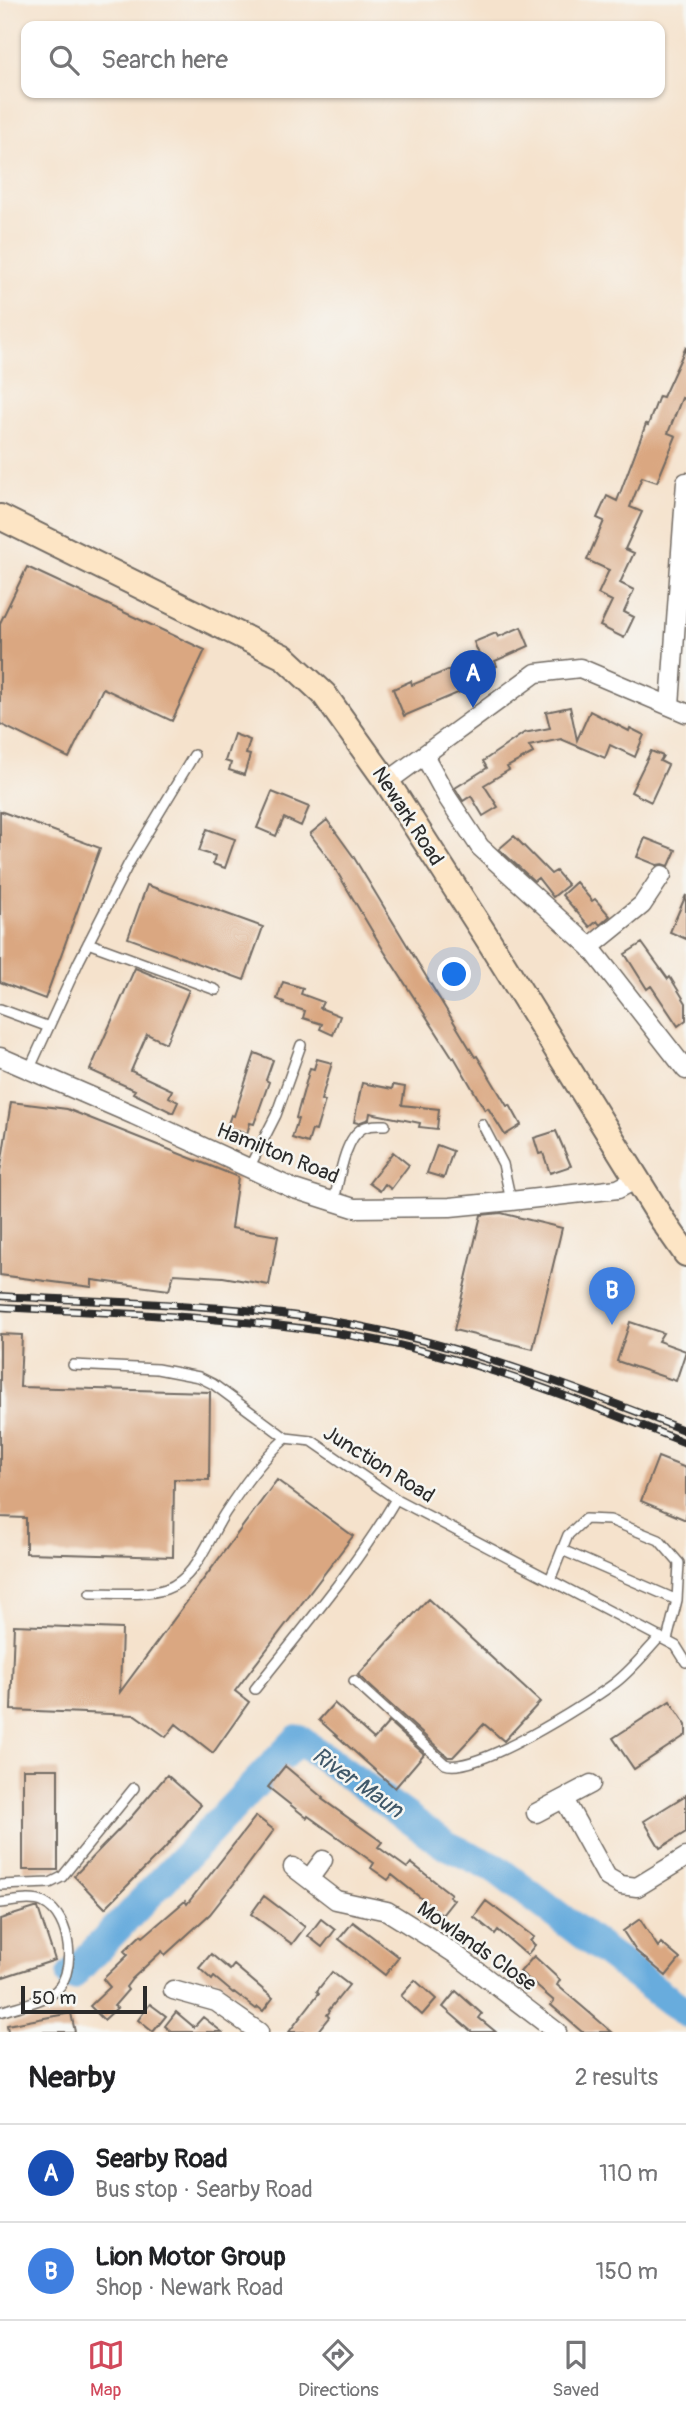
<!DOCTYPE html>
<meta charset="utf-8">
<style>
body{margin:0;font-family:Pangolin,sans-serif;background:#f6f6f6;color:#202124}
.scale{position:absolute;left:21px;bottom:18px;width:126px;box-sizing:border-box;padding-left:7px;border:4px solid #2b2b2b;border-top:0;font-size:19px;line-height:24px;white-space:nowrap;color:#2b2b2b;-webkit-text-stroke:5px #f6f6f2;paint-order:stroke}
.you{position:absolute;left:455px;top:975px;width:24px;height:24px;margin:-18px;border:5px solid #fff;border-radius:50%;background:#1a73e8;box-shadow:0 0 0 10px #1a73e833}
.badge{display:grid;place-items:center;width:46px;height:46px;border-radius:50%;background:#d1495b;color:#fff;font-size:23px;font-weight:700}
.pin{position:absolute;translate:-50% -58px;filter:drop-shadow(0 2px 4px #0008)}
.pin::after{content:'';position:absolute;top:37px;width:24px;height:21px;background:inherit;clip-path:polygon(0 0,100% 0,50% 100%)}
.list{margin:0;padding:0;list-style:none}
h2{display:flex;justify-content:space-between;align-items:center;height:91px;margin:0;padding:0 28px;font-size:30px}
h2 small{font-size:23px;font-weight:400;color:#757577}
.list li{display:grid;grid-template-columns:46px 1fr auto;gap:21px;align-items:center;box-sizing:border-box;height:98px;padding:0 28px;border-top:2px solid #e0e0e0}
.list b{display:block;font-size:26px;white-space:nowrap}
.list p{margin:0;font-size:23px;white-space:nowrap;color:#757577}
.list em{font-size:23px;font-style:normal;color:#757577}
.icon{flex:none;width:38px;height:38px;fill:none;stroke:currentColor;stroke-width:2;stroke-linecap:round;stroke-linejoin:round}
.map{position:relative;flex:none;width:686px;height:2032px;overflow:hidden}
.search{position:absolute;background:#fff;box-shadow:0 2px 5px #0004;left:21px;right:21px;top:21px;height:77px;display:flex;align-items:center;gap:18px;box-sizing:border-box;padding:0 24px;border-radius:14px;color:#757577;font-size:26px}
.sheet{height:287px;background:#fff}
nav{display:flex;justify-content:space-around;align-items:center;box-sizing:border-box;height:98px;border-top:2px solid #e0e0e0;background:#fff;font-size:19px;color:#757577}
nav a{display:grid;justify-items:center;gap:4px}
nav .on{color:#d1495b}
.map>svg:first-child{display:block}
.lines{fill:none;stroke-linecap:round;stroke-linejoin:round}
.river{stroke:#68acdd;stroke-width:30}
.building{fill:#daa781}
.lane-casing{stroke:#726b63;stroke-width:12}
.street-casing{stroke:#726b63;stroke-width:21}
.secondary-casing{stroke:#726b63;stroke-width:28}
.lane{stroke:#fff;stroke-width:9}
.street{stroke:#fff;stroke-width:18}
.secondary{stroke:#fde5c5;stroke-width:24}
.rail-casing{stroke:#2b2b2b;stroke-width:8}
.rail{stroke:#f6f6f2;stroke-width:5;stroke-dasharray:16;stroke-linecap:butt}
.labels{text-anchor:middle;stroke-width:5;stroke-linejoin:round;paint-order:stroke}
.street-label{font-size:21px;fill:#2b2b2b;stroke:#f6f6f2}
.water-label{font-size:23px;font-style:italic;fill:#405869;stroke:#f6f6f2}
</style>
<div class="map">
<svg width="686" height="2032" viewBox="0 0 686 2032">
<rect width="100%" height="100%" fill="#f6f6f2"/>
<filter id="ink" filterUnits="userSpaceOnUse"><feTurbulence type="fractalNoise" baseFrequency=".0143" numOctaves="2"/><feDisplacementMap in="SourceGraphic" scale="14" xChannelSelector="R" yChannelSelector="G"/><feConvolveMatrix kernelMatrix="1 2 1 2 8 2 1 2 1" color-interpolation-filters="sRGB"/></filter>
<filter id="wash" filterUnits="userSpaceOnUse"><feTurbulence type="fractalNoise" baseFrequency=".00686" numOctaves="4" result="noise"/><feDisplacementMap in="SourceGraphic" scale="28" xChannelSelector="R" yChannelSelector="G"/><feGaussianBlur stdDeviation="1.57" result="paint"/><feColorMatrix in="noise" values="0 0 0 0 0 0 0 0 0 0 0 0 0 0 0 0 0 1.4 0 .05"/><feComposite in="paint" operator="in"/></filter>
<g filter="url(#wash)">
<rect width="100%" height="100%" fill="#f5e2cc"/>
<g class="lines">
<path class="river" d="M71,1976L298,1739L446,1845L495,1868L686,2013"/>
</g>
<g id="blocks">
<path class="building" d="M686,347V400L682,398L668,433L676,436L657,482L642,477L630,507L642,512L625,549L634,553L620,583L634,590L624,612L634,617L624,638L600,626L612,601L598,594L609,570L587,560L604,521L597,518L607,496L617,501L646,424L648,425L659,396L663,397Z
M27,567L205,650L172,721L103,688L69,758L0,724V623Z
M521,627L529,646L495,661L497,666L469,678L472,687L404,716L393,689L411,681L412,685L480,657L474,642L496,633L498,637Z
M570,707L577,740L590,711L629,731L630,728L644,735L635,757L610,745L605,758L561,739L529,746L533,753L507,767L509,770L484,785L498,807L483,816L471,796L463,801L455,788L487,768L483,761L524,733L550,728L546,712Z
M234,734L250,740L246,754L250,755L244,775L229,770L231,763L225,761Z
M651,751L663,756L660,761L668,765L651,802L631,792Z
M272,792L309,807L301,826L284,818L276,836L257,828Z
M0,811L100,848L45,999L0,982Z
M327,820L353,856L475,1057L477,1056L507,1106L510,1105L521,1125L505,1135L488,1108L485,1110L454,1057L453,1058L384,951L330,860L310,834Z
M207,829L235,839L225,868L213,864L215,856L199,851Z
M514,836L551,874L556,871L568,885L553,897L538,878L534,881L499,849Z
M645,838L676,850L669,866L663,864L657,865L637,857Z
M576,882L592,901L595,899L610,916L600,925L597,921L590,927L562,895Z
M147,885L263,927L244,980L128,938Z
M686,895V939L670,932Z
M642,943L668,979L670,977L686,1003V1020L678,1026L651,986L647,989L625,954Z
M135,968L189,990L166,1043L147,1034L131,1071L172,1090L169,1097L178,1102L173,1113L133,1093L135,1090L90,1070Z
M283,982L303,988L301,994L323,1002L320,1008L340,1016L333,1035L320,1029L322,1024L303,1018L305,1011L283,1004L284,1002L277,999Z
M255,1053L273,1060L266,1080L269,1082L254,1124L250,1123L247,1134L227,1127L231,1115L234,1116Z
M317,1059L332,1063L321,1100L325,1101L316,1131L312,1130L308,1143L292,1138L298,1119L296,1118L310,1068L314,1069Z
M362,1083L392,1089L393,1085L405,1087L402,1105L439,1109L437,1129L419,1127L420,1123L370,1113L369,1119L358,1123L354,1122Z
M11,1102L67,1109L238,1177L231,1228L278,1236L269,1285L223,1277L174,1274L169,1290L92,1280V1287L0,1275V1172Z
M556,1131L571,1166L550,1173L543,1153L539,1154L534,1138Z
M437,1145L453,1151L444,1178L427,1173Z
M393,1152L409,1165L391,1189L385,1184L380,1191L369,1183Z
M501,1213L562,1228L533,1349L454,1330L481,1215Z
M630,1322L663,1333L658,1341L686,1351L676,1381L617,1361Z
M0,1334L22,1335L20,1387L210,1392L209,1480L174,1479L173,1557L26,1553V1518L0,1517Z
M658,1457L686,1468V1520L641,1501Z
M277,1480L353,1536L235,1691L249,1702L213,1753L176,1724L166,1737L135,1715L11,1710L14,1625L122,1629L120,1692Z
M428,1599L540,1702L504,1741L484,1724L453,1757H448L358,1675Z
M670,1701L686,1725V1735L634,1769L613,1738Z
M334,1703L374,1739L389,1722L424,1754L395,1788L319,1720Z
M285,1766L323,1798L322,1799L382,1842L378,1847L407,1868L411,1863L451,1894L449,1896L454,1900L442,1915L392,1875L388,1880L371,1868L374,1863L308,1816L307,1818L268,1787Z
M23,1769H58V1870H23Z
M167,1775L201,1805L165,1848L105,1908L74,1876L132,1816Z
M686,1795V1832L660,1848L644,1821Z
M256,1816L274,1830L240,1876L210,1914L165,1955L162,1951L132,1979L126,1987L128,1990L114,2006L117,2008L104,2020L90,2006L110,1987L103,1979L128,1955L124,1951L141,1935L143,1937L185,1901L187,1904Z
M264,1896L305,1927L292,1944L251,1914Z
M486,1901L534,1937L530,1941L535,1945L527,1955L498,1930L495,1934L474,1917Z
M35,1908H38L55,1960L0,1978V1919Z
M321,1919L335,1930L322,1947L308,1936Z
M640,1919L658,1947L661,1943L680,1959L666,1976L636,1951L623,1931Z
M353,1922L399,1957L385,1975L339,1939Z
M211,1954L230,1970L234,1965L273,1998L263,2011L258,2007L256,2009L234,1992L233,1993L214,1977L212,1980L199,1968Z
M534,1956L560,1980L557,1985L612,2032H582L551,2005L554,2001L520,1972Z
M332,1972L349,1985L329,2010L330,2011L327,2015L329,2017L317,2032H289L319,1993L317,1991Z
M415,1980L436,1999L422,2015L401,1996Z
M456,1991L482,2014L479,2018L496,2032H472L443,2007Z
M150,2004L166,2016L153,2032L138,2020Z
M176,2012L194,2027L203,2017L222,2032H172L165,2026Z
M71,2013L75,2032H8L7,2025Z"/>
</g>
</g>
<g filter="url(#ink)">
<use href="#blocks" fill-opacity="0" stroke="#726b63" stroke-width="2"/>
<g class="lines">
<defs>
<path id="lane" d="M88,943L216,990
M0,1009L49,1027
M29,1070L79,961L129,863L194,755
M482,1124L503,1164L511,1201
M249,1168L276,1115L301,1045
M334,1201C339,1181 344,1138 363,1128C370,1124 378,1125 385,1125
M73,1365L157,1369L199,1377L213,1384L286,1438
M562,1550L677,1600
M550,1580L568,1535L585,1519L610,1520L659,1540L679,1563L677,1600L667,1640
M90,1593C112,1593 146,1596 166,1589C197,1578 208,1539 225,1513C243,1486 261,1460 286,1438L312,1441L396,1499L676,1646L686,1662
M354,1681L445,1764C474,1776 588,1703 615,1683C632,1670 646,1652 660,1637
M255,1689C304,1627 356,1567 396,1499
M0,1885L50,1883L62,1877L134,1788
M0,1903C13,1902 32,1897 44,1903C71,1916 79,1976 52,1994C40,2002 14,2007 0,2012"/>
<path id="street" d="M670,705L686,482
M424,755L447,797L480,847L590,947L686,1070
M387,782L536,673L580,668L686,713
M590,947L642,905L662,875
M0,1057L134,1115L294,1189L354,1208L450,1207L511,1201L618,1189L637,1179
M564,1799L607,1877L621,1885L637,1887L686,1857
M536,1813L591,1784
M293,1867L336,1900L387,1911L429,1937L455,1954L557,2032
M309,1879L323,1860
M173,1990L216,2002L259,2032"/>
<path id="secondary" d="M0,517L284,657L324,694L387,782L486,936L663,1221L686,1254"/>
</defs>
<use href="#lane" class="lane-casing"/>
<use href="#street" class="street-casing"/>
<use href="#secondary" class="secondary-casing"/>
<use href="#lane" class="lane"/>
<use href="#street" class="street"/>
<use href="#secondary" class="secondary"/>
<defs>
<path id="rail" d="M0,1296C119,1303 241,1303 359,1326C471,1348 579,1389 686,1431
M0,1307C118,1314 237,1316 354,1336C468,1356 579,1400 686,1443"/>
</defs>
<use href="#rail" class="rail-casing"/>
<use href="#rail" class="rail"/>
</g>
</g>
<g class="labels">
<g class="street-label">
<text transform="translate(408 816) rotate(57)" y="7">Newark Road</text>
<text transform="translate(278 1153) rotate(22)" y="7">Hamilton Road</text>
<text transform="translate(379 1464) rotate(32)" y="7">Junction Road</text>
<text transform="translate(477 1946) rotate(35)" y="7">Mowlands Close</text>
</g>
<g class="water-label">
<text transform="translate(358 1782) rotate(35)" y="8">River Maun</text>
</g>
</g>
</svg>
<div class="scale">50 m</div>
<div class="you"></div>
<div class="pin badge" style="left:473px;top:708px;background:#1a4fb4">A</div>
<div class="pin badge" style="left:612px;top:1325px;background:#3f7fe0">B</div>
<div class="search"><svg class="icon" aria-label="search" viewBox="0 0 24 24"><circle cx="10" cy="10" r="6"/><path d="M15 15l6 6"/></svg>Search here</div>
</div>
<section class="sheet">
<h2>Nearby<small>2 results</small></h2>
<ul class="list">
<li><span class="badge" style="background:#1a4fb4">A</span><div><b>Searby Road</b><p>Bus stop · Searby Road</p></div><em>110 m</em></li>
<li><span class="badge" style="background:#3f7fe0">B</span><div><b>Lion Motor Group</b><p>Shop · Newark Road</p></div><em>150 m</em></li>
</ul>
</section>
<nav>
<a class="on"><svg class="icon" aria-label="map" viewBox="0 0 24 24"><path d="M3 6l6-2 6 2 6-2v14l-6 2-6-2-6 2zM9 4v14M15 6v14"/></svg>Map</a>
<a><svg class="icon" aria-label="directions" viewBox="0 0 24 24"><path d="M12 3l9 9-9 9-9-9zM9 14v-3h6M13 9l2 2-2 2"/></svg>Directions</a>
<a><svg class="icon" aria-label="saved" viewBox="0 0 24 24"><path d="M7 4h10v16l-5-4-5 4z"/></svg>Saved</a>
</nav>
